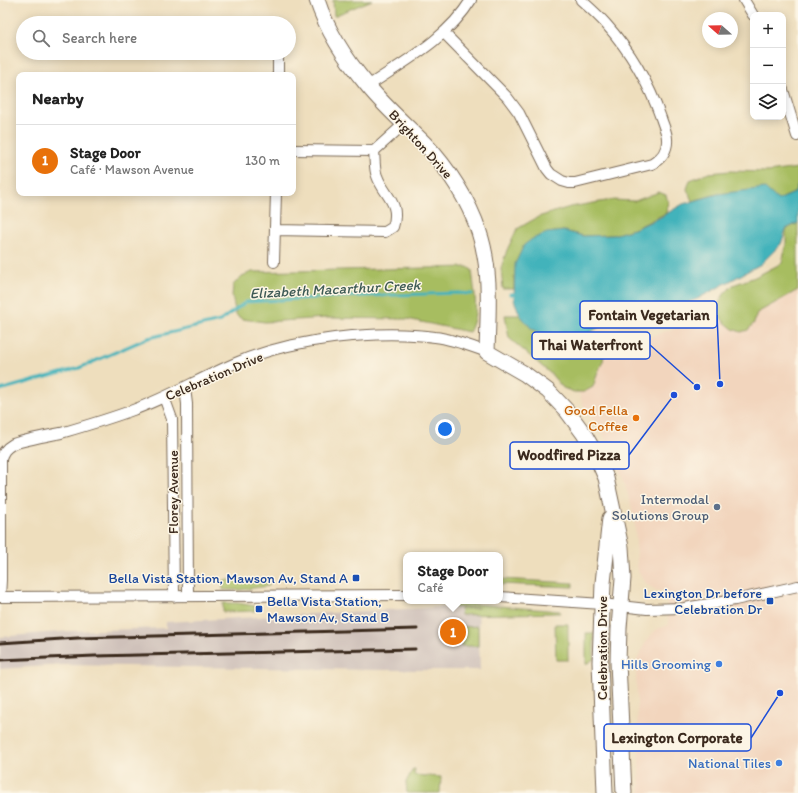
<!DOCTYPE html>
<meta charset="utf-8">
<style>
body{margin:0;font-family:Itim,sans-serif;background:#f2f2f2;color:#222}
.controls{position:absolute;right:12px;top:12px;display:grid;overflow:hidden;border-radius:8px;box-shadow:0 2px 10px #0003}
.controls button{width:36px;height:36px;display:grid;place-items:center;padding:0;border:0;border-bottom:1px solid #e0e0e0;background:#fff;color:#222;font:20px sans-serif}
.compass{position:absolute;left:702px;top:12px;width:36px;height:36px;border-radius:50%;background:#fff;box-shadow:0 2px 10px #0003;rotate:290deg}
.you{position:absolute;left:445px;top:429px;width:14px;height:14px;margin:-10px;border:3px solid #fff;border-radius:50%;background:#1a73e8;box-shadow:0 0 0 6px #1a73e833}
.badge{display:grid;place-items:center;width:26px;height:26px;border-radius:50%;background:#db2777;color:#fff;font-size:13px;font-weight:700}
.pin{position:absolute;translate:-50% -50%;border:2px solid #fff;box-shadow:0 1px 4px #0006}
.popup{position:absolute;left:403px;top:552px;width:100px;height:52px;box-sizing:border-box;display:grid;place-content:center;border-radius:8px;background:#fff;filter:drop-shadow(0 1px 3px #0005);font-size:13px;white-space:nowrap;color:#767676}
.popup b{font-size:15px;color:#222}
.popup::after{content:'';position:absolute;left:50%;top:100%;margin-left:-8px;border:8px solid transparent;border-top-color:#fff}
.list{margin:0;padding:0;list-style:none}
h2{display:flex;justify-content:space-between;align-items:center;height:52px;margin:0;padding:0 16px;font-size:17px}
h2 small{font-size:13px;font-weight:400;color:#767676}
.list li{display:grid;grid-template-columns:26px 1fr auto;gap:12px;align-items:center;box-sizing:border-box;height:72px;padding:0 16px;border-top:1px solid #e0e0e0}
.list b{display:block;font-size:15px;white-space:nowrap}
.list p{margin:0;font-size:13px;white-space:nowrap;color:#767676}
.list em{font-size:13px;font-style:normal;color:#767676}
.icon{flex:none;width:22px;height:22px;fill:none;stroke:currentColor;stroke-width:2;stroke-linecap:round;stroke-linejoin:round}
.map{position:relative;flex:none;width:798px;height:793px;overflow:hidden}
.search{position:absolute;background:#fff;box-shadow:0 2px 10px #0003;left:16px;top:16px;width:280px;height:44px;display:flex;align-items:center;gap:10px;box-sizing:border-box;padding:0 14px;border-radius:22px;color:#767676;font-size:15px}
.panel{position:absolute;background:#fff;box-shadow:0 2px 10px #0003;left:16px;top:72px;width:280px;height:124px;border-radius:8px}
.map>svg:first-child{display:block}
.built{fill:#f2d5bd}
.industrial{fill:#cfc1ba}
.green{fill:#a7bd61;stroke:#717440}
.water{fill:#43b3bb;stroke:#3f6e6c}
.lines{fill:none;stroke-linecap:round;stroke-linejoin:round}
.stream{stroke:#43b3bb;stroke-width:3}
.street-casing{stroke:#7a6956;stroke-width:12}
.secondary-casing{stroke:#7a6956;stroke-width:17}
.street{stroke:#fff;stroke-width:10}
.secondary{stroke:#fff;stroke-width:15}
.rail{stroke:#3b2a1e;stroke-width:3}
.food-dot{fill:#e8710a;stroke:#fcf5e5;stroke-width:1.5}
.service-dot{fill:#5c6f8a;stroke:#fcf5e5;stroke-width:1.5}
.transit-dot{fill:#1a4fb4;stroke:#fcf5e5;stroke-width:1.5}
.shop-dot{fill:#3f7fe0;stroke:#fcf5e5;stroke-width:1.5}
.labels{text-anchor:middle;stroke-width:3;stroke-linejoin:round;paint-order:stroke}
.street-label{font-size:14px;fill:#3b2a1e;stroke:#fcf5e5}
.food-label{font-size:14px;fill:#c56008;stroke:#fcf5e5;text-anchor:end}
.service-label{font-size:14px;fill:#4e5e75;stroke:#fcf5e5;text-anchor:end}
.transit-label{font-size:14px;fill:#164399;stroke:#fcf5e5;text-anchor:end}
.shop-label{font-size:14px;fill:#366cbe;stroke:#fcf5e5;text-anchor:end}
.water-label{font-size:15px;font-style:italic;fill:#3e5a55;stroke:#fcf5e5}
.leader{fill:none;stroke:#1d4ed8;stroke-width:1.5}
.callout-dot{fill:#1d4ed8;stroke:#fcf5e5;stroke-width:1.5}
.callout{fill:#fcf5e5;stroke:#1d4ed8;stroke-width:1.5}
.callout-label{font-size:15px;text-anchor:middle;font-weight:bold;fill:#3b2a1e}
</style>
<div class="map">
<svg width="798" height="793" viewBox="0 0 798 793">
<rect width="100%" height="100%" fill="#fcf5e5"/>
<filter id="ink" filterUnits="userSpaceOnUse"><feTurbulence type="fractalNoise" baseFrequency=".025" numOctaves="2"/><feDisplacementMap in="SourceGraphic" scale="8" xChannelSelector="R" yChannelSelector="G"/><feConvolveMatrix kernelMatrix="1 2 1 2 8 2 1 2 1" color-interpolation-filters="sRGB"/></filter>
<filter id="wash" filterUnits="userSpaceOnUse"><feTurbulence type="fractalNoise" baseFrequency=".012" numOctaves="4" result="noise"/><feDisplacementMap in="SourceGraphic" scale="16" xChannelSelector="R" yChannelSelector="G"/><feGaussianBlur stdDeviation="0.9" result="paint"/><feColorMatrix in="noise" values="0 0 0 0 0 0 0 0 0 0 0 0 0 0 0 0 0 1.4 0 .05"/><feComposite in="paint" operator="in"/></filter>
<g filter="url(#wash)">
<rect width="100%" height="100%" fill="#eedebd"/>
<path class="built" d="M798,279V793H640L636,671L637,661L641,651L648,638L657,629L669,625L666,592L656,590L648,585L643,580L638,571L637,562L635,526L631,505L625,484L616,462L604,436L585,409L569,368L601,354L738,306Z"/>
<path class="industrial" d="M478,605L480,670H376L64,665L0,669V637L69,631L166,628V622Z"/>
<path class="green" d="M333,0H372L334,16Z
M798,168V184L794,193L778,200L718,194L692,201L687,189L690,180L709,173L730,171L768,172Z
M659,192L666,195L668,202L666,213L634,229L613,235L583,236L564,231L548,233L514,276V289H503L501,268L507,250L517,229L538,217L570,207L612,200L635,201Z
M798,223V290L757,313L754,323L748,330L741,332L733,329L723,321L716,309L724,294L733,285L755,277L782,263L786,244V229Z
M468,267L472,270C474,291 480,313 469,332L407,319L326,318L265,322L242,319L236,315L232,296L233,285L242,276L252,272Z
M505,315H520L531,328L549,338L552,343L564,352L581,357L593,352L604,355L603,361L598,372L593,387L584,392H574L563,388L551,374L509,338Z
M500,579L573,583V587L500,584Z
M223,580H269V586L240,590H223Z
M449,602L560,611V613L461,615L460,609L478,608V607L449,608Z
M223,603H237L255,606V611L223,612Z
M555,624H568V660H556Z
M478,626V646H461V627Z
M586,633H594V659L586,664Z
M413,769H415L414,775L441,777L440,793H407L406,782Z"/>
<path class="water" d="M798,184V223L786,229L781,244L761,264L697,299L676,307L601,326L574,342H564L549,338L531,328L520,315L514,300L515,264L524,245L532,239L547,233L564,231L583,236L613,235L634,229L659,218L683,204L718,194L765,188L778,200L794,193Z"/>
<g class="lines">
<path class="stream" d="M510,294H517
M0,390L79,368L148,338L220,321L246,302L333,297L458,293L472,294"/>
</g>
</g>
<g filter="url(#ink)">
<g class="lines">
<defs>
<path id="street" d="M744,0L753,15
M444,33L507,97L519,113L547,169L551,174L562,181L569,183H575L652,164C661,159 668,150 667,139C667,132 663,125 661,118C649,84 630,51 606,24C598,15 590,8 581,0
M278,75V53
M368,86C405,61 447,39 471,0
M783,90L797,136
M293,150L374,151L404,124
M275,230L385,232L393,227C401,202 384,196 377,176C374,169 375,159 374,151
M274,262L276,193
M185,388L187,404L188,596
M164,397L172,419L174,597
M0,597L1,580V460C2,452 6,448 13,444C29,439 45,436 61,433C85,426 109,419 133,410C169,397 202,377 238,362C292,339 376,329 435,337C453,339 470,346 487,352
M0,597L406,595
M500,597L602,604L647,609L684,608L735,600L798,586"/>
<path id="secondary" d="M317,0C327,31 347,61 368,86C385,107 406,125 425,144C448,168 469,201 479,232C492,270 488,312 487,352L525,374L548,391L567,411L584,434L596,455L606,478L621,547L623,578L619,628L618,662L624,793
M605,793L600,662L603,583L610,518"/>
</defs>
<use href="#street" class="street-casing"/>
<use href="#secondary" class="secondary-casing"/>
<use href="#street" class="street"/>
<use href="#secondary" class="secondary"/>
<path class="rail" d="M0,643L78,638L417,629
M0,660L95,656L415,649"/>
</g>
</g>
<circle class="food-dot" cx="636" cy="418" r="4"/>
<circle class="service-dot" cx="717" cy="507" r="4"/>
<g class="transit-dot">
<rect x="352" y="574" width="8" height="8" rx="2"/>
<rect x="766" y="597" width="8" height="8" rx="2"/>
<rect x="255" y="605" width="8" height="8" rx="2"/>
</g>
<g class="shop-dot">
<circle cx="719" cy="664" r="4"/>
<circle cx="779" cy="763" r="4"/>
</g>
<g class="labels">
<g class="street-label">
<text transform="translate(421 144) rotate(48)" y="5">Brighton Drive</text>
<text transform="translate(214 376) rotate(-23)" y="5">Celebration Drive</text>
<text transform="translate(173 492) rotate(-90)" y="5">Florey Avenue</text>
<text transform="translate(602 648) rotate(-90)" y="5">Celebration Drive</text>
</g>
<g class="food-label">
<text x="628" y="415">Good Fella<tspan x="628" dy="16">Coffee</tspan></text>
</g>
<g class="service-label">
<text x="709" y="504">Intermodal<tspan x="709" dy="16">Solutions Group</tspan></text>
</g>
<g class="transit-label">
<text x="348" y="583">Bella Vista Station, Mawson Av, Stand A</text>
<text x="762" y="598">Lexington Dr before<tspan x="762" dy="16">Celebration Dr</tspan></text>
<text x="267" y="606" text-anchor="start">Bella Vista Station,<tspan x="267" dy="16">Mawson Av, Stand B</tspan></text>
</g>
<g class="shop-label">
<text x="711" y="669">Hills Grooming</text>
<text x="771" y="768">National Tiles</text>
</g>
<g class="water-label">
<text transform="translate(335 289) rotate(-3)" y="5">Elizabeth Macarthur Creek</text>
</g>
</g>
<path class="leader" d="M720 384L717 315M697 387L650 345M674 395L629 455M780 693L751 738"/>
<g class="callout-dot">
<circle cx="720" cy="384" r="4"/>
<circle cx="697" cy="387" r="4"/>
<circle cx="674" cy="395" r="4"/>
<circle cx="780" cy="693" r="4"/>
</g>
<g class="callout">
<rect x="580" y="301" width="137" height="27" rx="4"/>
<rect x="532" y="332" width="118" height="27" rx="4"/>
<rect x="510" y="442" width="119" height="27" rx="4"/>
<rect x="604" y="724" width="147" height="27" rx="4"/>
</g>
<g class="callout-label">
<text x="649" y="320">Fontain Vegetarian</text>
<text x="591" y="350">Thai Waterfront</text>
<text x="569" y="460">Woodfired Pizza</text>
<text x="677" y="743">Lexington Corporate</text>
</g>
</svg>
<div class="controls">
<button>+</button>
<button>−</button>
<button><svg class="icon" aria-label="layers" viewBox="0 0 24 24"><path d="M12 4l9 5-9 5-9-5zM3 14l9 5 9-5"/></svg></button>
</div>
<svg class="compass" viewBox="-18 -18 36 36"><path d="M0-13l5 13h-10z" fill="#e53935"/><path d="M0 13l5-13h-10z" fill="#767676"/></svg>
<div class="you"></div>
<div class="pin badge" style="left:453px;top:632px;background:#e8710a">1</div>
<div class="popup"><b>Stage Door</b>Café</div>
<div class="search"><svg class="icon" aria-label="search" viewBox="0 0 24 24"><circle cx="10" cy="10" r="6"/><path d="M15 15l6 6"/></svg>Search here</div>
<section class="panel">
<h2>Nearby<small></small></h2>
<ul class="list">
<li><span class="badge" style="background:#e8710a">1</span><div><b>Stage Door</b><p>Café · Mawson Avenue</p></div><em>130 m</em></li>
</ul>
</section>
</div>
